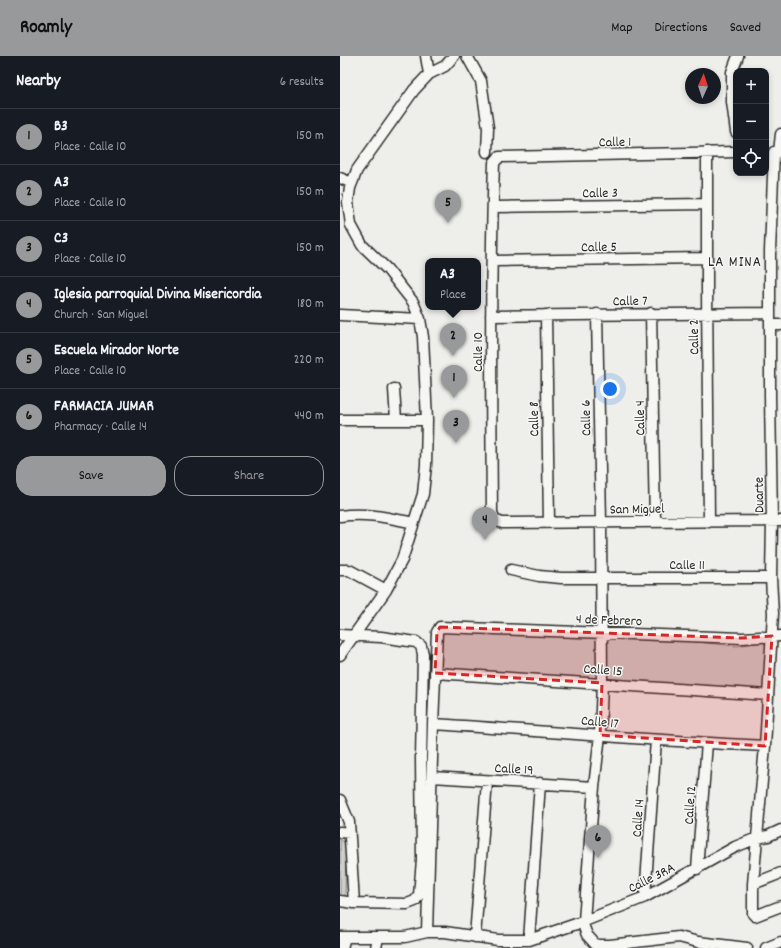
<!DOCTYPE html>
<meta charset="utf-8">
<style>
body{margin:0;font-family:Dekko,sans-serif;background:#20242c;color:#f1f3f6}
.controls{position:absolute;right:12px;top:12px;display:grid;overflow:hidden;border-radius:8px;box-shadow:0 2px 6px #0003}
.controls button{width:36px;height:36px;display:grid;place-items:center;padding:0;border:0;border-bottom:1px solid #363941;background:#171b24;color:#f1f3f6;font:20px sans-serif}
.compass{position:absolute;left:345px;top:12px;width:36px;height:36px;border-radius:50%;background:#171b24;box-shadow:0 2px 6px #0003;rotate:3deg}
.you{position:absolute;left:270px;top:333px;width:14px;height:14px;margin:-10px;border:3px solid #fff;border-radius:50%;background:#1a73e8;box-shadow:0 0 0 6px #1a73e833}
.badge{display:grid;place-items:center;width:26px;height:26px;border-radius:50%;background:#98999b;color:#111;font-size:13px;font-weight:700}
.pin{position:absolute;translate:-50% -33px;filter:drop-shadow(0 1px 2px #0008)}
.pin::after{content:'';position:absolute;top:21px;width:14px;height:12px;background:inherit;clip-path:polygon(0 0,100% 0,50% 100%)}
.popup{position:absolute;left:85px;top:202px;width:56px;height:52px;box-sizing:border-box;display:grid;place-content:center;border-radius:8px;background:#171b24;filter:drop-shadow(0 1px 3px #0005);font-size:13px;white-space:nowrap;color:#9ea1a6}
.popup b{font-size:15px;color:#f1f3f6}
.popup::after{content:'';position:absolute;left:50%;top:100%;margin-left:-8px;border:8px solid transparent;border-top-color:#171b24}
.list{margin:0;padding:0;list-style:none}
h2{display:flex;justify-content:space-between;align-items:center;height:52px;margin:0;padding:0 16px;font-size:17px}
h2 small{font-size:13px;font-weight:400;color:#9ea1a6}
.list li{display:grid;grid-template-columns:26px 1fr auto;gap:12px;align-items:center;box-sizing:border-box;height:56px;padding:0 16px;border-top:1px solid #363941}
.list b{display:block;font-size:15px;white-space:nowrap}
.list p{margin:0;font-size:13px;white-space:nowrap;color:#9ea1a6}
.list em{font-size:13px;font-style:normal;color:#9ea1a6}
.actions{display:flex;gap:8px;padding:12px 16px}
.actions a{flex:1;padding:9px 0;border:1px solid #98999b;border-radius:16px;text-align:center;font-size:14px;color:#98999b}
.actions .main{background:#98999b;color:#111}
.icon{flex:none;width:22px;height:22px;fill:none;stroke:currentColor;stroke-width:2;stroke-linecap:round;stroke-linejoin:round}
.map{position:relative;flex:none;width:441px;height:892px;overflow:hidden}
header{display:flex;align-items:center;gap:24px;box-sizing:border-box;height:56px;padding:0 20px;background:#98999b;color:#111}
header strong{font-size:19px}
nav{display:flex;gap:22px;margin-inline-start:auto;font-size:14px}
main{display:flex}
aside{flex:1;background:#171b24}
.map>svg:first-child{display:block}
.green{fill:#cececa;stroke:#7c7c7a}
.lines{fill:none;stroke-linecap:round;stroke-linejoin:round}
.minor-casing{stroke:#2b2b2b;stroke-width:13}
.minor{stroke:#f6f6f2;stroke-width:10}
.marked{fill:#d62828;fill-opacity:0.2;stroke:#d62828;stroke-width:3;stroke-dasharray:8 5;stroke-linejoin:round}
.labels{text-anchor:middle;stroke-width:3;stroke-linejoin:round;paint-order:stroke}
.street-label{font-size:14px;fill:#2b2b2b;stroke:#f6f6f2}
.neighbourhood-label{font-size:15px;letter-spacing:1px;fill:#2b2b2b;stroke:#f6f6f2}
</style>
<header>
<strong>Roamly</strong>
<nav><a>Map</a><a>Directions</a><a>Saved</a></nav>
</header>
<main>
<aside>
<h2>Nearby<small>6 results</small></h2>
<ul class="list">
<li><span class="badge">1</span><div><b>B3</b><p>Place · Calle 10</p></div><em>150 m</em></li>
<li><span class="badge">2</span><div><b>A3</b><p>Place · Calle 10</p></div><em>150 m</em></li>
<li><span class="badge">3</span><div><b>C3</b><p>Place · Calle 10</p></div><em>150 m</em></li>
<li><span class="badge">4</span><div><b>Iglesia parroquial Divina Misericordia</b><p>Church · San Miguel</p></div><em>180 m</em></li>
<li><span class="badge">5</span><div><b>Escuela Mirador Norte</b><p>Place · Calle 10</p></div><em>220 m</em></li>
<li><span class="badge">6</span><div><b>FARMACIA JUMAR</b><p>Pharmacy · Calle 14</p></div><em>440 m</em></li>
</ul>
<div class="actions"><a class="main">Save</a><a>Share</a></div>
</aside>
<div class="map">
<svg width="441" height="892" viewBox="0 0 441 892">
<rect width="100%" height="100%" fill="#eeeeea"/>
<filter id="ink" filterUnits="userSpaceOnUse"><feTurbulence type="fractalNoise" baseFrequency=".025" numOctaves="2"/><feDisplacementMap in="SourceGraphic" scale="8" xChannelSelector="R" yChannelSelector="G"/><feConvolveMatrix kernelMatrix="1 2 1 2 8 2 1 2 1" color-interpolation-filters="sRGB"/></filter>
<g filter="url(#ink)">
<path class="green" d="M105,571L263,579L262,627L98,618L97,584Z
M266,577L397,590L427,585L423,633L411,637L266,628Z
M0,783L6,788L5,844L0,843Z"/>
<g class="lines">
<defs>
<path id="minor" d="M86,0L89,18L105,10L114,0
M127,0L141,25L148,72L147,96
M396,76L392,46V16L398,0
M367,96V234L369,466
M396,96L159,101L154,107C150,223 151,340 152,457L155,464L162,467L441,465
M434,96L430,195V340L432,465L431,522L433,558L425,690L413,828V858L415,860L441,850
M439,96L441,78
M0,122L12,127
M153,151L367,148
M152,205L367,202
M311,257L315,466
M0,259L80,263
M206,259L209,466
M151,260L430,257
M430,269H441
M54,333L56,364
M0,364H87
M0,460C26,456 49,462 74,467
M0,514H9L46,534
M171,514L199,520L221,522H431
M0,579L41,581L76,586L81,590L83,598L81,702L82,804L79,839L75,845L67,848L14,847L0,845
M0,599L46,534L62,504L83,438L86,409L87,364L83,281L80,263L73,246L47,213L22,189L11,169L8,146L10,132L17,114L74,34L89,18
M95,617L428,639
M93,668C203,675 314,685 425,690
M92,721L254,731
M0,744L9,766L14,847
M0,776L10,777
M357,813L367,687
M413,828L441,817
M305,841L316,684
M244,865L254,731L260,679L262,627L261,466L257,258
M242,866L247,879L256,889H270L339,881L358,886L407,892
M87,876L93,668L97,576L100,571L402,582L441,580
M0,881H65L87,876H105L158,884H189L242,866L305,841L395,791L417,782L428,780L441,774
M135,881L147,725
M189,884L200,727
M2,892L5,881
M36,892L38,881
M426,892L441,886"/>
</defs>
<use href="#minor" class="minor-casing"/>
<use href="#minor" class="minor"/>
</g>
</g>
<path class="marked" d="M100,571L402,582L432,580L425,690L260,679L262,627L95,617L97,576Z"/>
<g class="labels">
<g class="street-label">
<text transform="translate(275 85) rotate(-1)" y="5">Calle 1</text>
<text transform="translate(260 136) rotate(-1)" y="5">Calle 3</text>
<text transform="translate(259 190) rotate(-1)" y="5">Calle 5</text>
<text transform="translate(290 244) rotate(-1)" y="5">Calle 7</text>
<text transform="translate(353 281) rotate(-91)" y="5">Calle 2</text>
<text transform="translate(137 296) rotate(-90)" y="5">Calle 10</text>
<text transform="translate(245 362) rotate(-91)" y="5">Calle 6</text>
<text transform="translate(299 362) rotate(-91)" y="5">Calle 4</text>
<text transform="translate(193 363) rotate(-91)" y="5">Calle 8</text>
<text transform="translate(418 439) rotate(-91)" y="5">Duarte</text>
<text transform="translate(297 452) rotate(-1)" y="5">San Miguel</text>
<text x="347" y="513">Calle 11</text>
<text transform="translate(269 563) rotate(2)" y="5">4 de Febrero</text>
<text transform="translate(263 613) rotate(4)" y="5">Calle 15</text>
<text transform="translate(260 665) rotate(5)" y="5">Calle 17</text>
<text transform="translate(174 712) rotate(3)" y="5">Calle 19</text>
<text transform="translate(349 749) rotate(-86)" y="5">Calle 12</text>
<text transform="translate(297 762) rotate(-86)" y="5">Calle 14</text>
<text transform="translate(311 821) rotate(-27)" y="5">Calle 3RA</text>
</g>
<g class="neighbourhood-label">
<text x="395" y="210">LA MINA</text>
</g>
</g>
</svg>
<div class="controls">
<button>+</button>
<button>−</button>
<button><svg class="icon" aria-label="locate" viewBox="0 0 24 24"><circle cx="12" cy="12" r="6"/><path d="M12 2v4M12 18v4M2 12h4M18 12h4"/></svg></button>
</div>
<svg class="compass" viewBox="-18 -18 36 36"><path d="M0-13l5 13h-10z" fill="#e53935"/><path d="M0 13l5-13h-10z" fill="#9ea1a6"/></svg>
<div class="you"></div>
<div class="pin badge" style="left:114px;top:342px">1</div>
<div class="pin badge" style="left:113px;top:300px">2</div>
<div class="popup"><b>A3</b>Place</div>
<div class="pin badge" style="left:116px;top:387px">3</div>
<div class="pin badge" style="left:145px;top:484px">4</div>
<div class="pin badge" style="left:108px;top:167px">5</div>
<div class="pin badge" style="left:258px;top:802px">6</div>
</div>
</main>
